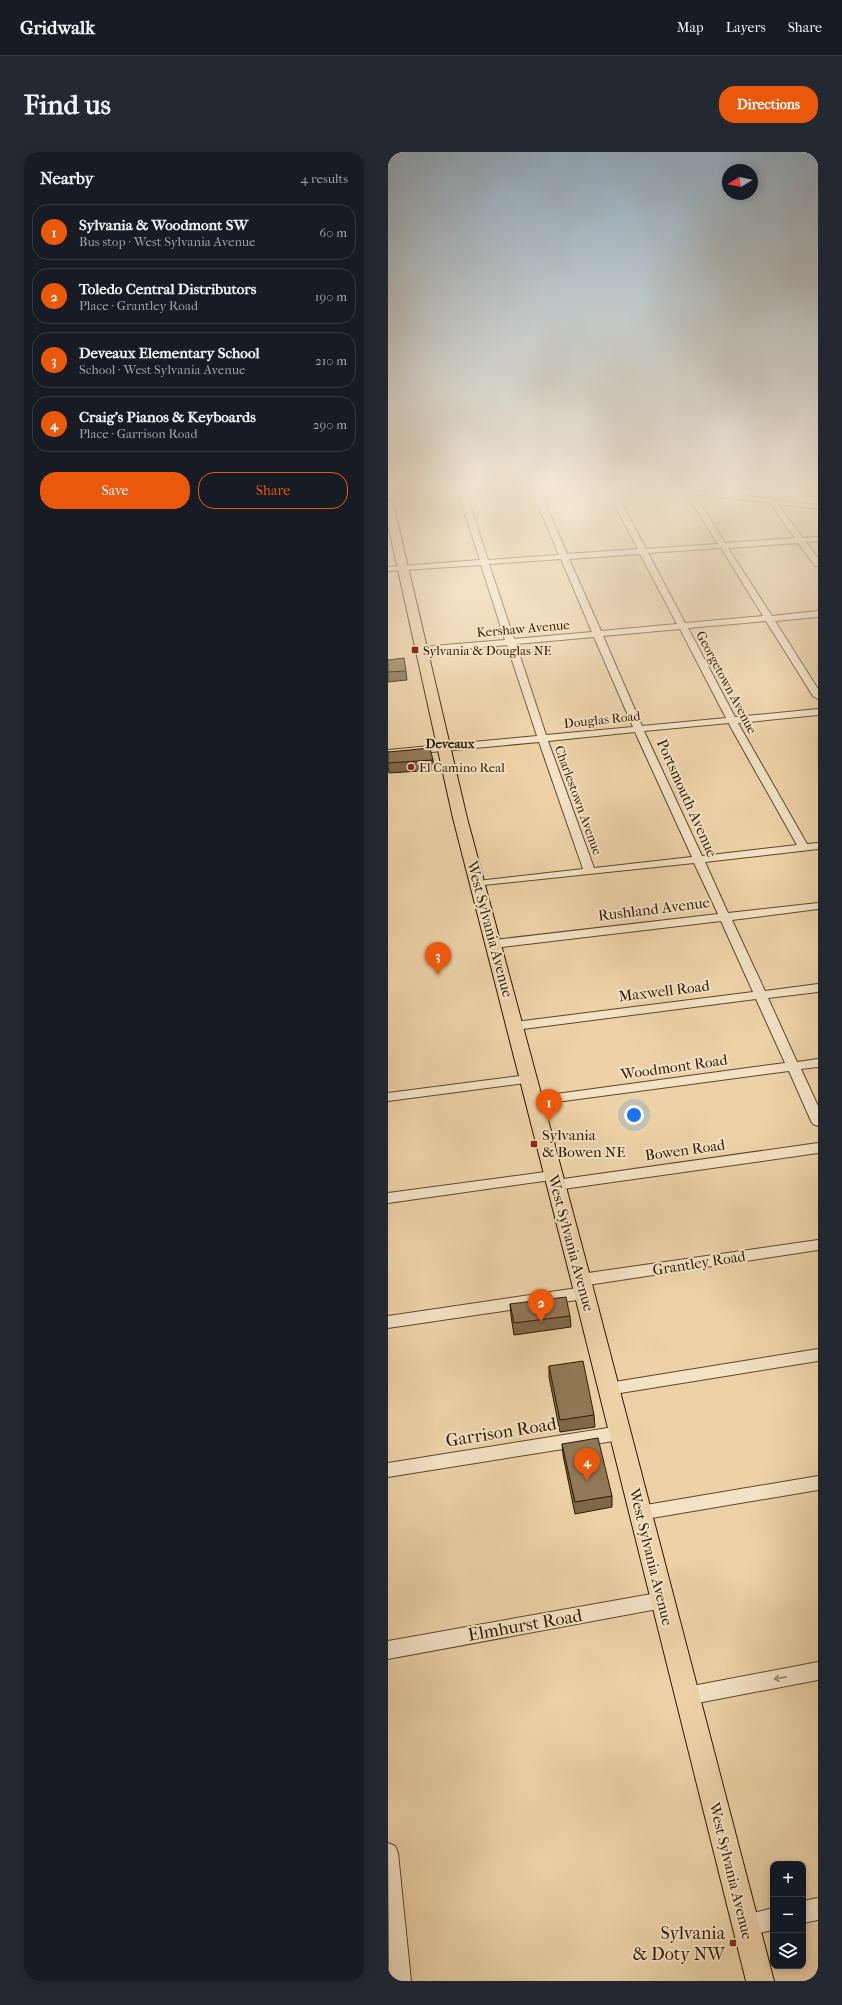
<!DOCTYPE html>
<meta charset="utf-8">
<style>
body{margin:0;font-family:"IM FELL French Canon",serif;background:#242831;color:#f1f3f6}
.controls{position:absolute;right:12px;bottom:12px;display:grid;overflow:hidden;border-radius:8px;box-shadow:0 2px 10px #0003}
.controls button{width:36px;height:36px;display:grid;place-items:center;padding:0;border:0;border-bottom:1px solid #363941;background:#171b24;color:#f1f3f6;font:20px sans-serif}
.compass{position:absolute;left:334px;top:12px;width:36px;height:36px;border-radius:50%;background:#171b24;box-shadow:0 2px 10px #0003;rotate:260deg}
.you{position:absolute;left:246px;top:963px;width:14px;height:14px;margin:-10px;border:3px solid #fff;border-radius:50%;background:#1a73e8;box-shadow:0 0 0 6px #1a73e833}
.badge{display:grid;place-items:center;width:26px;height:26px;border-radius:50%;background:#ea580c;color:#fff;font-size:13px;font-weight:700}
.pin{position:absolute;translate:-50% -33px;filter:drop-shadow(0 1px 2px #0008)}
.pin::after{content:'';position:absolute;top:21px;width:14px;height:12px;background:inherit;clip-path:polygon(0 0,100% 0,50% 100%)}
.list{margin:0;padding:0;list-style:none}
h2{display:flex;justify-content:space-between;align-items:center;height:52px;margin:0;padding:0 16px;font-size:17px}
h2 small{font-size:13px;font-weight:400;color:#9ea1a6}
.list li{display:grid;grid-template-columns:26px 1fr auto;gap:12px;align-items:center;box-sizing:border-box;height:56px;margin:0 8px 8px;padding:0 8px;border:1px solid #363941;border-radius:16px}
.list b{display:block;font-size:15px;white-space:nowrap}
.list p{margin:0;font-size:13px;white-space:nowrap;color:#9ea1a6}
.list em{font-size:13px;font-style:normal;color:#9ea1a6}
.actions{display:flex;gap:8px;padding:12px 16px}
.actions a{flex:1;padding:9px 0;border:1px solid #ea580c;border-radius:16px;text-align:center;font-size:14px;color:#ea580c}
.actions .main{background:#ea580c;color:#fff}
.icon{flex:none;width:22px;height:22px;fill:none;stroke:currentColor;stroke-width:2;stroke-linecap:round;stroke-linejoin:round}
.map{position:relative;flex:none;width:430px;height:1829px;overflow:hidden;border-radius:16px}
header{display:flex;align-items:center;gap:24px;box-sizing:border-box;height:56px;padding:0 20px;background:#171b24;border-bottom:1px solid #363941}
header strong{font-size:19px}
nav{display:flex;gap:22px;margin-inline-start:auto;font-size:14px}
.intro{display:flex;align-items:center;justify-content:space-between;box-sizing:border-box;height:96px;padding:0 24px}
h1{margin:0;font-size:28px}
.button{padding:10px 18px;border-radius:16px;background:#ea580c;color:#fff;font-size:14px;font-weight:700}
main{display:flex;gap:24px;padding:0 24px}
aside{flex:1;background:#171b24;border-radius:16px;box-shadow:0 2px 10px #0003}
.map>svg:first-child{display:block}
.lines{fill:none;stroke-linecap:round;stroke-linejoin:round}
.minor-casing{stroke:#5e472a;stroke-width:2}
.major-casing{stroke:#2e1900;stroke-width:2}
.minor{fill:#f3e2c6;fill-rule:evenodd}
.major{fill:#edd2a8;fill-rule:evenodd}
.wall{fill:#7d684b;stroke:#2e1900}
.building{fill:#917957;stroke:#2e1900}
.oneway{stroke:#9a886d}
.poi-dot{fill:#8f2418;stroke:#f3e2c6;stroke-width:1.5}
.labels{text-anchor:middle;stroke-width:4;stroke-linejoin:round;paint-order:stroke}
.far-street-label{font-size:13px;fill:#2e1900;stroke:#f3e2c6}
.far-poi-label{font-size:13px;fill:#2e1900;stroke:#f3e2c6;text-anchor:start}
.far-neighbourhood-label{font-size:13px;font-weight:bold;fill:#2e1900;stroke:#f3e2c6}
.street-label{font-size:15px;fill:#2e1900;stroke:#f3e2c6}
.poi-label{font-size:15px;fill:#2e1900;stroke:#f3e2c6;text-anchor:start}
.near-street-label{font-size:18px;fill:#2e1900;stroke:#f3e2c6}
.near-poi-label{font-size:18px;fill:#2e1900;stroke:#f3e2c6;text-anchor:end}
</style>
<header>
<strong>Gridwalk</strong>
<nav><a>Map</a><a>Layers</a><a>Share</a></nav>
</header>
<div class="intro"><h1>Find us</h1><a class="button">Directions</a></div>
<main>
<aside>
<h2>Nearby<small>4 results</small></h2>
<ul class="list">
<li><span class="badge">1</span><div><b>Sylvania &amp; Woodmont SW</b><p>Bus stop · West Sylvania Avenue</p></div><em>60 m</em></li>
<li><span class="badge">2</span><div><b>Toledo Central Distributors</b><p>Place · Grantley Road</p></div><em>190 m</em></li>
<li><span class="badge">3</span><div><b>Deveaux Elementary School</b><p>School · West Sylvania Avenue</p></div><em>210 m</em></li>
<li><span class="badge">4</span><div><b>Craig's Pianos &amp; Keyboards</b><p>Place · Garrison Road</p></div><em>290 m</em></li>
</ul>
<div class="actions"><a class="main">Save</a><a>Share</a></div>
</aside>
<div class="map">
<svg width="430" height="1829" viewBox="0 0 430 1829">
<rect width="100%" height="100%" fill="#edd2a8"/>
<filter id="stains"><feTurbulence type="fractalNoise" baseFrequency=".005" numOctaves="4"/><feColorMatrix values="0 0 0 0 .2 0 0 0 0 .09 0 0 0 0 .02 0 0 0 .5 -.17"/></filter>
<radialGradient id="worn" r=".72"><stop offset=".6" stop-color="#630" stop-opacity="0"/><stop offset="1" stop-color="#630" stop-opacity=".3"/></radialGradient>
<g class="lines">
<defs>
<path id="minor" d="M68,335H76L100,408L171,403L145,341L149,335H156L153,341L179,402L250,397L225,350L236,335H244L233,350L258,397L330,392L298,341L265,337L262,335L295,336V335H301L303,337L430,353V357L390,352L415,386L430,385V389L418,390L430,406V414H427L410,391L340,396L384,464L430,459V465L387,469L430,537V547L425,544L378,469L300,476L347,565L430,557V563L350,571L419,692L430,691V697L317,710L340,761L430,751V757L344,768L377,839L430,832V840L380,846L409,910L430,907V915L413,917L430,954V974L425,972L423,969L401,919L146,953L141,952L139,949L141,946L146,945L397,911L368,847L127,878L121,874L127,870L365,840L333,769L106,796L100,792L106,788L330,762L306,711L86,734L84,732L90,729L195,717L151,590L0,604V598L149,584L119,493L33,501L29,498L33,495L117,488L93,413L0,419V415L92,408ZM306,342L382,351L407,386L337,391ZM333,396L375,464L297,471L260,401ZM252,402L289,472L213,479L181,407ZM173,407L204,480L126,487L101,412ZM292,477L338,566L254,574L215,484ZM206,485L245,575L158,583L128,492ZM341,571L342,574L409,693L314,704L256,579ZM247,580L304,705L206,716L160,589Z
M140,923L145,924L147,927L145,930L0,949V941Z
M430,991V1001L168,1038L163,1037L161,1033L163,1029L168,1028Z
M165,1019L170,1021L172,1024L170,1027L0,1051V1041Z
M430,1088V1098L193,1134L188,1132L185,1128L188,1124L193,1122Z
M196,1135L201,1137L204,1141L201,1145L196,1147L0,1176V1164Z
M430,1197V1209L220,1243L214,1242L212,1237L214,1232L220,1231Z
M232,1274L238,1276L240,1281L238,1286L232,1288L0,1325V1311Z
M430,1324V1338L252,1368L246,1366L243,1361L246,1356L252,1354Z
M275,1440L281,1442L284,1448L281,1454L275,1456L0,1507V1489Z
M430,1510V1528L299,1553L292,1550L289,1544L292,1538L299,1535Z
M0,1691L7,1694L10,1701L23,1829H1Z
M430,1746V1768L415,1771V1749Z
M385,1756V1778L357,1784L349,1781L346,1773L349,1765Z"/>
<path id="major" d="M0,348L5,351L79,666L203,1128L386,1829H358L183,1128L65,666L0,373Z"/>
</defs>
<use href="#minor" class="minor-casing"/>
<use href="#major" class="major-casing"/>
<use href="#minor" class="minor"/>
<use href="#major" class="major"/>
</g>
<path class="wall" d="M0,508L18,519L19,528L0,530Z
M0,600L45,608L46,618L1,621L0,613Z
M122,1152L182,1164L183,1175L126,1183L123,1164Z
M161,1214L206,1263L207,1275L172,1280L161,1225Z
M174,1292L224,1344V1355L187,1362L175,1303Z"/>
<path class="building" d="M16,506L18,519L0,520V508Z
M42,596L45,608L0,611V600Z
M178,1145L182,1164L126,1171L122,1152Z
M195,1209L206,1263L172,1268L161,1214Z
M210,1286L224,1344L187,1350L174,1292Z"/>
<defs><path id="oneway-shaft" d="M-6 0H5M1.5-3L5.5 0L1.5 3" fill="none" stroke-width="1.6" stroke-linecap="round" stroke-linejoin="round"/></defs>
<use class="oneway" href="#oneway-shaft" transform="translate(392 1526) rotate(169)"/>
<linearGradient id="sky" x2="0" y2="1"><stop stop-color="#90a7b8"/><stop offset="0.57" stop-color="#f7ebd8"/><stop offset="1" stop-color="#f7ebd8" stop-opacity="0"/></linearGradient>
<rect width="430" height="591" fill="url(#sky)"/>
<g class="poi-dot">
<rect x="23" y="494" width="8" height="8" rx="2"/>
<circle cx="23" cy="615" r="4"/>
<rect x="142" y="988" width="8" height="8" rx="2"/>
<rect x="341" y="1787" width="8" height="8" rx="2"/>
</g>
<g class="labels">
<g class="far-street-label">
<text transform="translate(135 476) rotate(-5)" y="5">Kershaw Avenue</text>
<text transform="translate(339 530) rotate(62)" y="5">Georgetown Avenue</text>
<text transform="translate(214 567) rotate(-6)" y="5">Douglas Road</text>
<text transform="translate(191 648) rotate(70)" y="5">Charlestown Avenue</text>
</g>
<g class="far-poi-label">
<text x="35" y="503">Sylvania &amp; Douglas NE</text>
<text x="31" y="620">El Camino Real</text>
</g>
<g class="far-neighbourhood-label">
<text x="62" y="596">Deveaux</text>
</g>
<g class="street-label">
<text transform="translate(299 646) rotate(66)" y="5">Portsmouth Avenue</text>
<text transform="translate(266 757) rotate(-7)" y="5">Rushland Avenue</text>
<text transform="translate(102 777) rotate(75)" y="5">West Sylvania Avenue</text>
<text transform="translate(276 839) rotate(-7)" y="5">Maxwell Road</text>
<text transform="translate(286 915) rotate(-8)" y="5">Woodmont Road</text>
<text transform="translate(297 998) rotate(-8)" y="5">Bowen Road</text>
<text transform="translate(183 1091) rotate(75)" y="5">West Sylvania Avenue</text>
<text transform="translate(311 1111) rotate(-9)" y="5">Grantley Road</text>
<text transform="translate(263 1405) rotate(76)" y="5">West Sylvania Avenue</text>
<text transform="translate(343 1719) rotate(76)" y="5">West Sylvania Avenue</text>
</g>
<g class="poi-label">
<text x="154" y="988">Sylvania<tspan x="154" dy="17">&amp; Bowen NE</tspan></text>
</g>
<g class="near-street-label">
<text transform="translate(113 1280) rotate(-9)" y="6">Garrison Road</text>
<text transform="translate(137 1473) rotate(-10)" y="6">Elmhurst Road</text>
</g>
<g class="near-poi-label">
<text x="337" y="1787">Sylvania<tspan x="337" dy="21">&amp; Doty NW</tspan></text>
</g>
</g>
<rect width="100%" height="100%" filter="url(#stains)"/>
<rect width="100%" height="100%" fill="url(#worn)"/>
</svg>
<div class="controls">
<button>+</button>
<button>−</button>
<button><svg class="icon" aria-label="layers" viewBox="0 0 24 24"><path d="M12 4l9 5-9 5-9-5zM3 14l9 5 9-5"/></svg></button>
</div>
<svg class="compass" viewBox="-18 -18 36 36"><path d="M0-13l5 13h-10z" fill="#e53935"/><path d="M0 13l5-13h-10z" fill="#9ea1a6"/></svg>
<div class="you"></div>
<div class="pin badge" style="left:161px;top:970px">1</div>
<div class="pin badge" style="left:153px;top:1170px">2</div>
<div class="pin badge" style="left:50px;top:823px">3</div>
<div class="pin badge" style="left:199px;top:1329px">4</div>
</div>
</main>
